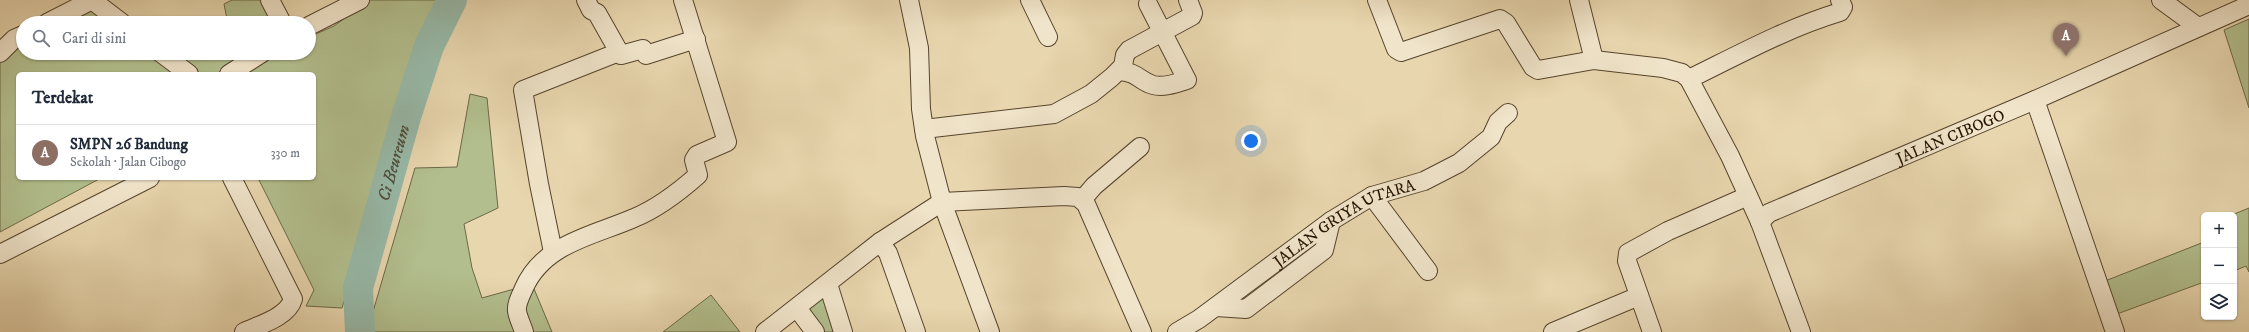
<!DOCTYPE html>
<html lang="id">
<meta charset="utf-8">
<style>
body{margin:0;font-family:"IM FELL DW Pica",serif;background:#f6f6f7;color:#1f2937}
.controls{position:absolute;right:12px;bottom:12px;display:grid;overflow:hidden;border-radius:6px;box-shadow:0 1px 3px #0004}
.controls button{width:36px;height:36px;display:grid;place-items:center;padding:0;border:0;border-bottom:1px solid #e0e1e3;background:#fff;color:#1f2937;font:20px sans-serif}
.you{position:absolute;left:1251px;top:141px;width:14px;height:14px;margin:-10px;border:3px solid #fff;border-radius:50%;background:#1a73e8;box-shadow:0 0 0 6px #1a73e833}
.badge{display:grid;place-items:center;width:26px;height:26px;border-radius:50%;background:#b45309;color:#fff;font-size:13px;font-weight:700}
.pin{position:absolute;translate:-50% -33px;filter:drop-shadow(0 1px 2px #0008)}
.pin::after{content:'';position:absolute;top:21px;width:14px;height:12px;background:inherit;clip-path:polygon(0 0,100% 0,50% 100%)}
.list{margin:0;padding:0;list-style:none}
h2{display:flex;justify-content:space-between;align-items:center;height:52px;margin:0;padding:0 16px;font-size:17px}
h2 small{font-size:13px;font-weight:400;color:#747a83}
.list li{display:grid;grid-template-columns:26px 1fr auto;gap:12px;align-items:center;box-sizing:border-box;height:56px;padding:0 16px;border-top:1px solid #e0e1e3}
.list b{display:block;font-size:15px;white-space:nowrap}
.list p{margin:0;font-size:13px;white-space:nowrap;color:#747a83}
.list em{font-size:13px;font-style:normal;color:#747a83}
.icon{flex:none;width:22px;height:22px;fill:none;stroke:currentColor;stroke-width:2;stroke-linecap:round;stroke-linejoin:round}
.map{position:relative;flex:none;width:2249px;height:332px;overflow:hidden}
.search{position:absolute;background:#fff;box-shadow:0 1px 3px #0004;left:16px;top:16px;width:300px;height:44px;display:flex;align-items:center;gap:10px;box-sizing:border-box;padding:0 14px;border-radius:22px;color:#747a83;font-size:15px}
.panel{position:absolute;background:#fff;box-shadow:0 1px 3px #0004;left:16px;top:72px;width:300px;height:108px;border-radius:6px}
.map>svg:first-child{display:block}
.green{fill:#b2be8d;stroke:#6c6847}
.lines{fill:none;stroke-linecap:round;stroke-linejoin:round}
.river{stroke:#97b9a8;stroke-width:30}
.minor-casing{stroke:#56442c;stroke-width:20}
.minor{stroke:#f0e4ca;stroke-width:18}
.labels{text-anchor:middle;stroke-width:3;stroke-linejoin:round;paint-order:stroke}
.street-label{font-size:16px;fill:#251301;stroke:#f0e4ca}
.water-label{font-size:17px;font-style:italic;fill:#4d4d3b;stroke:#f0e4ca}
</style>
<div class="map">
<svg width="2249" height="332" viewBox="0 0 2249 332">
<rect width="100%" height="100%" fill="#e8d6ae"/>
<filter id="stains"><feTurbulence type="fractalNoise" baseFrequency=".005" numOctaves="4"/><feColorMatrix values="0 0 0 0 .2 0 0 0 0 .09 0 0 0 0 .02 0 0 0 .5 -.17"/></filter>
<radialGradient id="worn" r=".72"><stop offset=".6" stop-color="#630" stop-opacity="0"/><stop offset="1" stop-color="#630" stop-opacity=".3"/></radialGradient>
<path class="green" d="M232,0H261L274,23H221L227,19L224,4Z
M369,0H446L415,76L342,308L306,306L314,290L258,178H314V74H18V178H101L0,232V63L20,43L23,41V53H309V37L334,26Z
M93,4L116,23H57Z
M2249,19V108L2224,30Z
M470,94L487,98L498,208L464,224L472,268L482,298L532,284L552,332H374L372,315L415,168L457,167Z
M2249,208V272L2246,266L2234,271V215H2232Z
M2204,242V282L2117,314L2105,281Z
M711,295L740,332H663Z
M820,299L825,300L839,332H821L809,313V308Z"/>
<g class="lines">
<path class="river" id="s1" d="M360,332L358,288L406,117L429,46L452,0"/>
<defs>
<g id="minor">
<path d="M270,0L282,23"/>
<path d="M586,0L591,10L597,13L619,52"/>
<path d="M909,0L919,48L921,109L925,136L942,202L990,332"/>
<path d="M1030,0L1048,37"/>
<path d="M1377,0L1396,49L1401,52L1500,19L1506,23L1533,67L1538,70L1594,60L1663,68L1682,73L1689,79L1730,156L1760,222"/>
<path d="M1579,0L1594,60"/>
<path d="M2161,0L2198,27"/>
<path d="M47,23L92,0L122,23"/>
<path d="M309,26L360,0"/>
<path d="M0,53L14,39L23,35"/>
<path d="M161,53L189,74"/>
<path d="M1119,71C1138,72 1139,81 1153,85C1164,88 1177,83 1187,80L1148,4"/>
<path d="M229,74L262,53"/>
<path d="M1689,79C1738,55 1787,28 1840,12L1843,7L1840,0"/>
<path d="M2035,100L2115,332"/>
<path d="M924,129L1054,114L1091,94L1112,77L1123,66L1125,55L1129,50L1192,16L1193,13L1188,0"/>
<path d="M232,178L293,299C288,317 259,325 244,332"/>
<path d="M1372,196L1428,271"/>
<path d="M1082,200L1094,186L1140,147"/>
<path d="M880,242L888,253L916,332"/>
<path d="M553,252L539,184L523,90L619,52L621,55L643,49L646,55L696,39"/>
<path d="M0,254L150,178"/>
<path d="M828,284L843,332"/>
<path d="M1216,307L1246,309L1324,250L1331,221"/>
<path d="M797,308L815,332"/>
<path d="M524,332C522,325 518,318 517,311C516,304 521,295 524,288C544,243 593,236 634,218C656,209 680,191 698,175L694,160L697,155L727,142L683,0"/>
<path d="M765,332L880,242L942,202L1064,196L1078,197L1086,204L1142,332"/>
<path id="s2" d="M1177,332L1199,319L1331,221L1372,196L1424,181L1459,163L1491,137L1498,122L1508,113"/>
<path d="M1553,332L1639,296"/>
<path d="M1652,332L1627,261L1628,253L1668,231L1748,196"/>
<path id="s3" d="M1801,332L1760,222L1769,213L2035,100L2249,5"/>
</g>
</defs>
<use href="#minor" class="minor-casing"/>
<use href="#minor" class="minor"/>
</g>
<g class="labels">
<g class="street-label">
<text dy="6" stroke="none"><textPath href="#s3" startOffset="327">JALAN CIBOGO</textPath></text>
<text dy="6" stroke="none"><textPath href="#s2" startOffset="201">JALAN GRIYA UTARA</textPath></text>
</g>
<g class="water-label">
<text dy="6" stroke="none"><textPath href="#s1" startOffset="174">Ci Beureum</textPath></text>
</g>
</g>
<rect width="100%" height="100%" filter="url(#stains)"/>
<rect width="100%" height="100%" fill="url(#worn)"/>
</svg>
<div class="controls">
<button>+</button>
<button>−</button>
<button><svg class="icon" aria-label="layers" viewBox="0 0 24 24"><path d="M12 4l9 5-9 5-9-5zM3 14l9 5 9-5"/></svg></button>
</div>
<div class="you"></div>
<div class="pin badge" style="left:2066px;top:56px;background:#8d6e63">A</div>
<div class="search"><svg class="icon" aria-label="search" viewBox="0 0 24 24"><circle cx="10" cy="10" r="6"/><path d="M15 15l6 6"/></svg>Cari di sini</div>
<section class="panel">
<h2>Terdekat<small></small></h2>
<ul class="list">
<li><span class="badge" style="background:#8d6e63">A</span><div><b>SMPN 26 Bandung</b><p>Sekolah · Jalan Cibogo</p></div><em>330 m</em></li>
</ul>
</section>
</div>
